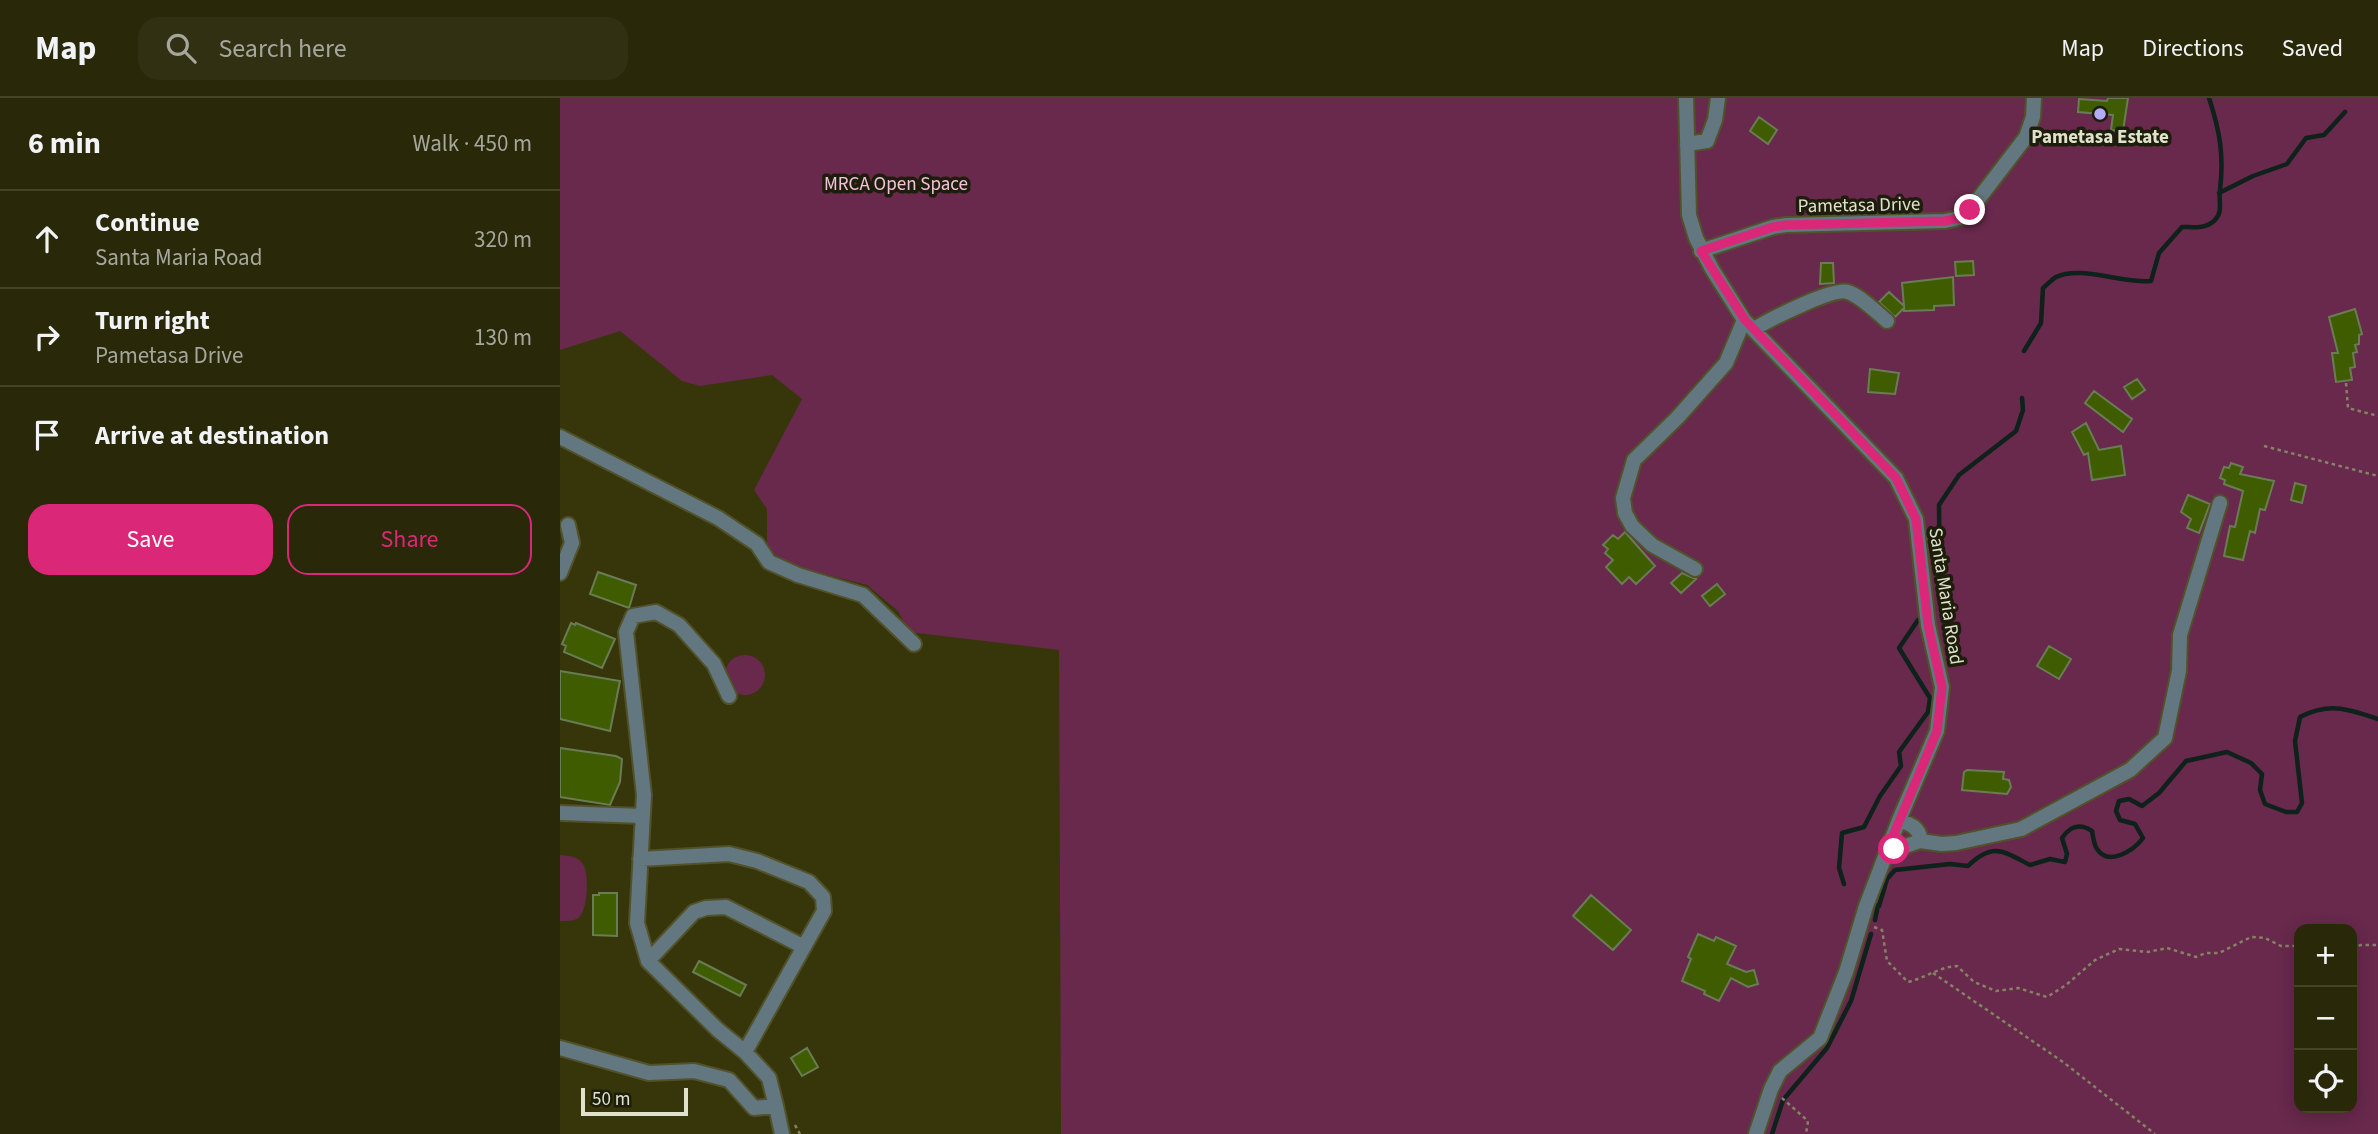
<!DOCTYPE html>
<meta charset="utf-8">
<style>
body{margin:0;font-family:"Source Sans 3",sans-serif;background:#313012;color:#f1f3f6}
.controls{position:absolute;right:21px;bottom:21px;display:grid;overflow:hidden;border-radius:14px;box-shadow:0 4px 18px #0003}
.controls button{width:63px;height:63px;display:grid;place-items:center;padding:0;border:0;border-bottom:2px solid #454429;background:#292808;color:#f1f3f6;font:35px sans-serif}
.scale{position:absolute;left:21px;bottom:18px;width:107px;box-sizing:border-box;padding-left:7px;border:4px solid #e1e2cb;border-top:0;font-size:19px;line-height:24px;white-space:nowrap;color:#e1e2cb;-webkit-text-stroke:5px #1d1d0b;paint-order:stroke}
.stop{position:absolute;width:21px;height:21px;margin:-16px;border:5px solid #db2777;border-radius:50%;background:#fff}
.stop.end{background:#db2777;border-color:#fff;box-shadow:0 2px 7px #0008}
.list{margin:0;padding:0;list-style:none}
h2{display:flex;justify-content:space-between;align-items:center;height:91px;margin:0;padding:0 28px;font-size:30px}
h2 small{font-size:23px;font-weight:400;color:#a5a69c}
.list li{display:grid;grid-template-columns:46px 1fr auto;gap:21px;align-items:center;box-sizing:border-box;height:98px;padding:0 28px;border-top:2px solid #454429}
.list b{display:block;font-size:26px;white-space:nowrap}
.list p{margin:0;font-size:23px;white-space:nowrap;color:#a5a69c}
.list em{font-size:23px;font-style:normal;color:#a5a69c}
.actions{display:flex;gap:14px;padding:21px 28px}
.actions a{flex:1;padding:16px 0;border:2px solid #db2777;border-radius:21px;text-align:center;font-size:24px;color:#db2777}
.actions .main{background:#db2777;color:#fff}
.icon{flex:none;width:38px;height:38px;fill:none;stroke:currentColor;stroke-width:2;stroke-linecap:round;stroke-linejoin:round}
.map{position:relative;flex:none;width:1818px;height:1036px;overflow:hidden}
header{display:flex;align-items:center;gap:42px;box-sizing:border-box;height:98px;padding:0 35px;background:#292808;border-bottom:2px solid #454429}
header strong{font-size:33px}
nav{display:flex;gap:38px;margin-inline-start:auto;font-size:24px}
.search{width:490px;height:63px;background:#313012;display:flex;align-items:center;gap:18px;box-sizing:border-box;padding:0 24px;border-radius:21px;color:#a5a69c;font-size:26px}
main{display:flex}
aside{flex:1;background:#292808}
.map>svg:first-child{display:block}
.green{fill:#68294c;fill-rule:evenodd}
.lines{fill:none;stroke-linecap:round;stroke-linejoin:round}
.stream{stroke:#0e211a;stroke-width:4.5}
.building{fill:#3f5d00;stroke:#6a7c55;stroke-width:2}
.minor-casing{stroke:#52522a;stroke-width:18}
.path{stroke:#848462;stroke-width:2.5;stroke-dasharray:3.5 3.5;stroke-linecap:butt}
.minor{stroke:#637780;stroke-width:14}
.route{stroke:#db2777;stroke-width:9}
.poi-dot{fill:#b4acf9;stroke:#1d1d0b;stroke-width:2.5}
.labels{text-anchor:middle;stroke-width:7;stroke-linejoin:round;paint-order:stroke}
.poi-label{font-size:19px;font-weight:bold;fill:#e1e2cb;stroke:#1d1d0b}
.park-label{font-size:19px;fill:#f5c0da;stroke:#1d1d0b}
.street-label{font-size:19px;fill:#e1e2cb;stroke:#1d1d0b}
</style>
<header>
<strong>Map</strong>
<div class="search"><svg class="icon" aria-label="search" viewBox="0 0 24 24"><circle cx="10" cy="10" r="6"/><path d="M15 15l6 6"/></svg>Search here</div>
<nav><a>Map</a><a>Directions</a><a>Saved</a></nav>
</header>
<main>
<aside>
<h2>6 min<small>Walk · 450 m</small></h2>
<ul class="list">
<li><svg class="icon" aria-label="ahead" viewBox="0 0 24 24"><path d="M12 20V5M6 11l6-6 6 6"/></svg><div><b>Continue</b><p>Santa Maria Road</p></div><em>320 m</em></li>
<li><svg class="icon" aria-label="right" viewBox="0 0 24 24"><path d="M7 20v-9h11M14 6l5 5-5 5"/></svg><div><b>Turn right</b><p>Pametasa Drive</p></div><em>130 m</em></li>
<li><svg class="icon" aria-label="arrive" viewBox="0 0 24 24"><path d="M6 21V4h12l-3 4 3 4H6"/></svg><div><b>Arrive at destination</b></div></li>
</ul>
<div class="actions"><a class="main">Save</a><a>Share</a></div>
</aside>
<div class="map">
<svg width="1818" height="1036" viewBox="0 0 1818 1036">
<rect width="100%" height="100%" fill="#37360b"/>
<path class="green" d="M0,0H1818V1036H501L499,552L349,534L338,513L307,487L222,465L207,450V411L194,392L242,301L212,277L140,288L122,283L60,233L0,252ZM1739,831H1792V1010H1739Z
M165 577a20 20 0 1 1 40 0a20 20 0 1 1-40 0Z
M0,757C9,758 20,758 24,768C29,778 28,815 17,821C12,823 5,823 0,823Z"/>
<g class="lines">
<path class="stream" d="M1659,95L1693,78L1727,66L1746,40L1764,37L1785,14
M1464,253L1481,225L1483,190C1487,187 1491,182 1496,179C1521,167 1563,186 1591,183L1599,155L1622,129C1633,129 1645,131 1654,123C1664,114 1658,103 1660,92C1664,58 1660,33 1649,0
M1380,500L1379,407L1399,377L1456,333L1463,312L1462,300
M1284,786L1279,770L1282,735L1304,729L1320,698L1341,668L1339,654L1368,614L1370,600L1339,550L1358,522
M1319,808L1327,781L1335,772L1390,766L1408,768C1433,744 1443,753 1470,767L1490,761L1505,764L1507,756L1502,740C1510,728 1520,725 1532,733C1533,738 1534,747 1537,751C1549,769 1574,752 1583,740L1575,726L1560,722L1556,713L1559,703L1569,701L1582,708L1599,695L1626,663L1667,654L1691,665L1702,676L1700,692L1705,706L1726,714H1737L1742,705L1735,643L1740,619C1770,604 1788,611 1818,621
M1315,822L1318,807
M1212,1036L1223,1002L1267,950L1291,903L1311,836"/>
</g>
<path class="building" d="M1548,0H1568L1563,33L1551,32L1553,17L1518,14L1519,1L1547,3Z
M1199,19L1217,32L1208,46L1190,33Z
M1413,163L1414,177L1396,178L1395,164Z
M1261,165H1273L1274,185L1260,186Z
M1393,179L1394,207L1374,208V212L1344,213V210L1335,219L1319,204L1329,194L1344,208L1342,185Z
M1795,211L1802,236L1799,237V246L1795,247L1797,254L1793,255L1795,269L1790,270L1792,282L1776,284L1772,255H1778L1769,219Z
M1310,271L1339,275L1335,296L1308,294Z
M1577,281L1585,292L1572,301L1564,289Z
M1534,293L1572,321L1563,334L1525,305Z
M1526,325L1539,352L1561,348L1565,377L1532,382L1528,355L1524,357L1512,334Z
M1671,365L1683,369L1680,376L1714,383L1705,412L1700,411L1695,435L1690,433L1683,462L1664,458L1670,428L1675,429L1683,393L1664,386L1665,382L1660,380L1664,369L1669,370Z
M1735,385L1746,388L1742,405L1731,402Z
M1628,397L1650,406L1639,435L1627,430L1631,421L1621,414Z
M1065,434L1095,468L1076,486L1069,479L1062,486L1046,469L1053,462L1045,455L1048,451L1043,447L1053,437L1058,441Z
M38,474L76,487L69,510L30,496Z
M1122,475L1136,481L1121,495L1111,485Z
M1157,486L1165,496L1150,508L1142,498Z
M11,525L15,527L16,525L55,541L42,570L4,554L6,548L2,546Z
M1489,548L1511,561L1499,581L1477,568Z
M0,573L60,583L50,633L0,621Z
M0,650L56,658L62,661L60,684L50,707L0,699Z
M1407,672L1444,674L1443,681L1449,682L1451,689L1447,696L1402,692L1404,674Z
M39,795H57V838L33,837V797H39Z
M1031,797L1071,832L1053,852L1013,818Z
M1138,836L1154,843L1156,839L1176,848L1167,866L1186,874L1194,872L1198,886L1188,889L1171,880L1159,903L1144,896L1145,893L1122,883L1131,861L1128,859Z
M139,863L186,887L180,898L133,874Z
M247,950L258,969L242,978L231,960Z"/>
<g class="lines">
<defs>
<path id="minor" d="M1126,0L1129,117L1136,140L1152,171L1184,222L1336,380L1356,421L1368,527L1382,589L1377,633L1339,722L1306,808L1286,874L1260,940L1220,973L1211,991L1196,1036
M1127,46L1147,43L1155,22L1158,0
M1141,153L1213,129L1226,127L1385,123L1399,120L1410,112L1466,39L1473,19L1474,0
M1194,231C1209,222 1273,189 1288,194C1302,199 1316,214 1327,223
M0,339L158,420L197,446L209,464L238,477L303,497L354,546
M1135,471L1092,447L1072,428L1065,415L1063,400L1074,362L1117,320L1166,265L1184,222
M0,475L12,445L8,427
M0,715L83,718
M1339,722C1350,726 1361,730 1360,743L1382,746L1396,745L1461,731L1570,672L1605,640L1619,573L1620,537L1660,405
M1328,750H1340L1360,743
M80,761L169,756L197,763L249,784L263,799L264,813L185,954
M88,863L134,814L146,810L166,809L244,849
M0,950L89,975L134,973L169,982L194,1010L216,1008L209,980L185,954L158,932L88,863L77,825L84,697L66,534L73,518L96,514L119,527L154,566L169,598
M216,1008L222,1036"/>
</defs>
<use href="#minor" class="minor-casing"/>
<path class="path" d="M1786,285L1788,310L1818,318
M1704,348L1818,378
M1314,829L1322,832L1327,863L1348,884C1365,880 1379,869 1397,868L1414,884L1436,893L1458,890L1487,899L1506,887L1535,862L1559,851L1588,854L1607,850L1636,859L1646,855H1659L1691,839L1705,840L1721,848H1739
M1792,850L1801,847H1818
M1373,875L1503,964L1595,1036
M1222,1000L1248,1023L1246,1036
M235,1027L240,1036"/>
<use href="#minor" class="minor"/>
</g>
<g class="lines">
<path class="route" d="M1334,751L1328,750L1377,633L1382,589L1368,527L1356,421L1336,380L1185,222L1141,153L1213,129L1226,127L1385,123L1399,120L1410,112"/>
</g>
<circle class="poi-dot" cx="1540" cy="16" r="7"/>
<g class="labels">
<g class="poi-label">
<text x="1540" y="45">Pametasa Estate</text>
</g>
<g class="park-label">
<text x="336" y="92">MRCA Open Space</text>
</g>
<g class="street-label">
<text transform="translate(1299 106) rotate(-1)" y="7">Pametasa Drive</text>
<text transform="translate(1387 498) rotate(81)" y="7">Santa Maria Road</text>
</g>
</g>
</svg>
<div class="controls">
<button>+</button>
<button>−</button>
<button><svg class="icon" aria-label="locate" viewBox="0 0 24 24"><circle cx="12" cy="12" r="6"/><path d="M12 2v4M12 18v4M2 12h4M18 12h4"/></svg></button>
</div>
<div class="scale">50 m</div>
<div class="stop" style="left:1334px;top:751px"></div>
<div class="stop end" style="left:1410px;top:112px"></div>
</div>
</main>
